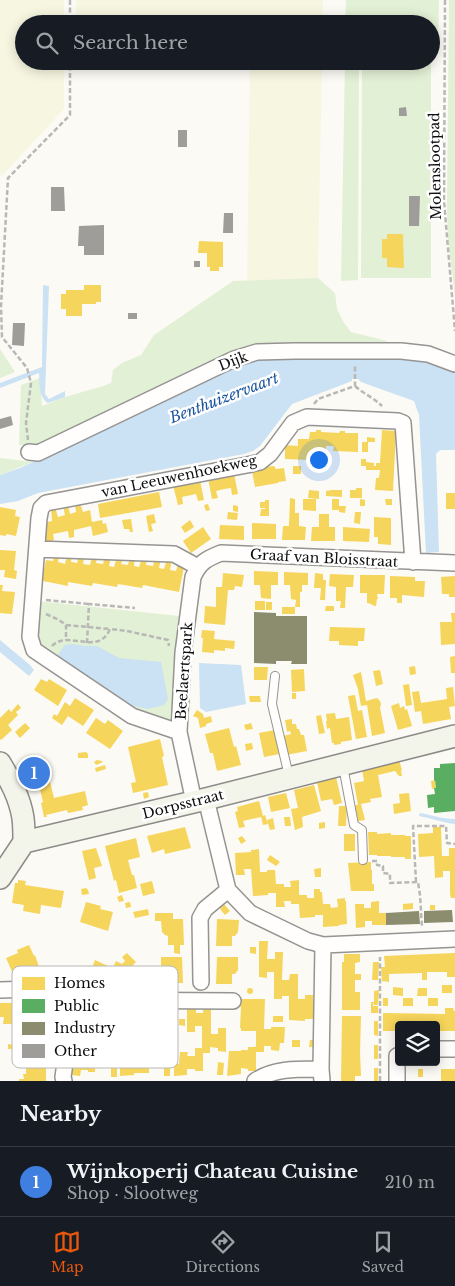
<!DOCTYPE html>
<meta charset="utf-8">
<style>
body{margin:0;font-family:"Libre Baskerville",serif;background:#20242c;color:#f1f3f6}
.controls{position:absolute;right:15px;bottom:15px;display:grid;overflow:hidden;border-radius:5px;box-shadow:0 2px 12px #0003}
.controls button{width:45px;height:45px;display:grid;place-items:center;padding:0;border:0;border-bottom:1px solid #363941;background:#171b24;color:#f1f3f6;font:25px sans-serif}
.you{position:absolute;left:318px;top:459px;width:18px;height:18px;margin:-12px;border:4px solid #fff;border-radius:50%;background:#1a73e8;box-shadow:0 0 0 8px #1a73e833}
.badge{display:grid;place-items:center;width:32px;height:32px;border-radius:50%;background:#ea580c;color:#fff;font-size:16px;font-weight:700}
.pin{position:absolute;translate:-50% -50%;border:2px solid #fff;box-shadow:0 1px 5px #0006}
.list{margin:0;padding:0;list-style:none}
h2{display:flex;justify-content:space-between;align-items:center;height:65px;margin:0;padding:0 20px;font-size:21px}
h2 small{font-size:16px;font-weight:400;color:#9ea1a6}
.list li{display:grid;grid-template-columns:32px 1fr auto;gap:15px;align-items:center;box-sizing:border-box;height:70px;padding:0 20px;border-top:1px solid #363941}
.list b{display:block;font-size:19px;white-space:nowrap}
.list p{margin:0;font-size:16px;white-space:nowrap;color:#9ea1a6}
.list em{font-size:16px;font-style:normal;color:#9ea1a6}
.icon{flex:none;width:28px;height:28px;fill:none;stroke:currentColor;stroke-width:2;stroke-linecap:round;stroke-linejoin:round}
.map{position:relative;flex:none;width:455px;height:1081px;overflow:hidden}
.search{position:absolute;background:#171b24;box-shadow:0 2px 12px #0003;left:15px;right:15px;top:15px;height:55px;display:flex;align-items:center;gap:12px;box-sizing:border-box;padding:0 18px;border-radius:28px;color:#9ea1a6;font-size:19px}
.sheet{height:135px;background:#171b24}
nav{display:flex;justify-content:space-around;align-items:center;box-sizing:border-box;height:70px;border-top:1px solid #363941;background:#171b24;font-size:14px;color:#9ea1a6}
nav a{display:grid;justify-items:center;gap:2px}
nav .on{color:#ea580c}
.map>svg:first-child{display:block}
.farmland{fill:#f7f7e1}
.green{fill:#e2f0d5}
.water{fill:#cbe1f4}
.homes{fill:#f6d55c}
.public{fill:#5aae61}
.industry{fill:#8c8c6e}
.building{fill:#9f9d99}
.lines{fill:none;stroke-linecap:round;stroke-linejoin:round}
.lane-casing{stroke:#959492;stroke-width:10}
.street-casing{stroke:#959492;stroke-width:18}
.secondary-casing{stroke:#8c8b88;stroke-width:24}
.path{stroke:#b8b8b7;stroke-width:2.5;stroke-dasharray:5 2.5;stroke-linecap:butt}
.lane{stroke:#fffefd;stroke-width:8}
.street{stroke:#fffefd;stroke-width:15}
.secondary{stroke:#f4f5ea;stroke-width:21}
.labels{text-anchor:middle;stroke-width:5;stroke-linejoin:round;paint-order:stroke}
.street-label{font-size:14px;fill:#0e0e0e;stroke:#fff}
.water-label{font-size:15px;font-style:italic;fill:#1b549d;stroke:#fff}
.key{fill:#fff;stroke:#b7b7b7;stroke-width:1}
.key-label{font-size:14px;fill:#0e0e0e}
</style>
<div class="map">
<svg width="455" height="1081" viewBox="0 0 455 1081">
<rect width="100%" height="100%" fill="#fcfaf4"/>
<path class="farmland" d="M0,0H64V24H24V61H64V109L2,176L0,174Z
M76,0H323V24H76Z
M250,61H322L318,278L247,281Z"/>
<path class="green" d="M346,0H439L438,51H431V24H345Z
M449,0H455V297L448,239L447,207Z
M345,61H359L358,280L341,281Z
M362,61H431V278H361Z
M318,278L335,293L337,309L344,323L351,332L387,341V345L254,347L44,446L19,445L21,385L40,378L42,406L65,397L103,386L111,383L113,370L122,363L141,355L154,335L233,281Z
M0,349L15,372L0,378Z
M0,458L33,462L0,475Z
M37,601L179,616L177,717L166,724L131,710L37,644Z"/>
<path class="water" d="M43,285L49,286L45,394L49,399L65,391V397L48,403C38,396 40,384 39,373L0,388V383L42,367Z
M315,357L352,359H358L359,358H403L434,363L455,370V450H440L436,454L439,552L426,553L419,415L414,401L361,382L358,379H352V381L292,404L260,446L253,451L244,454L38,493L18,501L0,504V475L20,468L102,431L195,385L252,359Z
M0,640L30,665L34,670L29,676L0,652Z
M72,644L84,646H97L119,658L161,662L168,699L164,705L148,709L133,706L56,657L65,645Z
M199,663L241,665L246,704L206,712L200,708Z
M420,813C431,815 443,819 455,819V824C443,823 432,818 419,816Z"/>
<path class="homes" d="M387,234H403L404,268L387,267V258H382V239H387Z
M199,241L223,242V267H219V271H210V267H207V253H198Z
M84,285H101V302H96V304H82V316H66V309H61V294H66V290H84Z
M316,430H321V432L339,433L340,431H345V433H358V452L333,451L334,446H326L325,460H321V451L310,450L309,460L285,459V445L298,446V439H309L310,432H316Z
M382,430L396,431L393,491L375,490L376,478H379L380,470H366V466H361V459H366V462L374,463V466H376V463H380Z
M367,437L375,438V442H367Z
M362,442H368V452H362Z
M274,466L276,469L284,468L286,481L278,482V483L255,487L252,471L265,469L264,467Z
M293,466H301V474H293Z
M234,473L238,494L232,495L231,488L224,489L216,491L218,498L212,499L208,478Z
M200,480L204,500L198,501L196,494L182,497L183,504L178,505L173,485Z
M356,488H362V498H350V490H356Z
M309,490L319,491V499L308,498Z
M332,490H342V497L326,496V491Z
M159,492L162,507L100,518L98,504Z
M446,493H455V509H446Z
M290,498L295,499V513H299V526L306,527L305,540H282L283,526H289Z
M303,499H316V511L303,510Z
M332,499H339V506H346L345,513L339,512V510H332Z
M360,499L365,500V506H360Z
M385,499H392V505H386Z
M265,500H269V516H260L261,509H265V508H260V502H265Z
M80,503L83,512L90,510L92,522L102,520L103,524L106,523L108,532L93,536L91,526L74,530V537L69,538L68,531L53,534L54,540L43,543L42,523L52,521L51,508L55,507L58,517L65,515L63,506L68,505L70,514L76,512L75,504Z
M208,504L210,510L206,511L204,505Z
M233,505L238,506V512L233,511Z
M0,507L16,510L15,516L20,517L16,536L6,534V536L0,535Z
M228,512L238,513L237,520L227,519Z
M355,512H361L360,524L354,523Z
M154,514L156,523L151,524L153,531L149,532L146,516Z
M319,514H329V527H335V541H311L312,527H319Z
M374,517L391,518V545L378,544V537H374Z
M131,519L133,532H130L129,529H124L122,520Z
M190,520L194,527L185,533L181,527Z
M252,523L276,524V539H252Z
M220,525L244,526V540L219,539Z
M203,527L211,539L191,553L183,541Z
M343,527L370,529L369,542L343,541Z
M0,550L16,551L14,570L17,571L16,579L4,577L5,570H0Z
M55,552L60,553L58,562L65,564L67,555H72L71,562L77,563L80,553L85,554L83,564L90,565L92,556L97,557L96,563L103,564L105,555L111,556L109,566L114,567L117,557L123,558L121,564L128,565L130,556L135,557L134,566L139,567L142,558L147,559L146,565L153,566L155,557L161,558L159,568L164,569L167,559L172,560L170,570L176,571L179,561L185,562L179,592L143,585L142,588L118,584L117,587L93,583L92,586L68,582V586L43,581V579H38L39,568L44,569L46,560L53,561Z
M254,571L278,572V585H271V599L261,598L260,585H254Z
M284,572L308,573V585H302V592H300V607H295L296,600L291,599L290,585H284Z
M223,573L244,575L242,587L235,586L234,590H228L225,625L204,623L205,606L216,607V587H222Z
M315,573L323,574V580H326L325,600H320L321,588H314Z
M330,574L354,575L353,587H346L345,608H340L341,601H336V587L329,586Z
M360,575H385L384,594H377L378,599H377L376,606L371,605L372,604L367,603V593H360Z
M390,576L415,577V581H425L424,597L402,595V603H397V598H390Z
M455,576V597H449V594H442L441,577Z
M0,585H3L2,591L15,592L12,614L0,613Z
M255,601H265V610H255Z
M266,602H272V610H266Z
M326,606H334V611H325Z
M282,607H295V614H282Z
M451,613H455V644L441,645L440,622H452Z
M330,627L365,628L364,641H358V646L339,645V641H329Z
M202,630L215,631L214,639L235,641L234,649L225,648V651L214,650V653L202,652L203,638H201Z
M455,656V673H451L450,657Z
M415,666L416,674L410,675L409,667Z
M254,667H268L267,680H254Z
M304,669L305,691L292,692L291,670Z
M380,670L383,684L376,686L373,671Z
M361,672L366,701L377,698L380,701L381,704L380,708L385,733L372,736L367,705L361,706L358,689L353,675Z
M41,679L47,682L49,679L67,690L58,706L34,690Z
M409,684L412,705L406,706L403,685Z
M453,687L455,706L449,707L451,719L423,724L421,711L415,712L412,692L419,691L421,703L447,699L446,688Z
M292,693H296V699H292Z
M355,695L358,711L362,710L367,737L356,739L348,696Z
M249,696H260L261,702H250Z
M75,698L94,710L83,726L68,716L62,725L52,718L54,714L57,716L65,702L70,706Z
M399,703L400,708L404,706L405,710L407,709L412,726L398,730L391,706Z
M18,704L21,708L16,712L18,715L8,725L12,730L1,740L0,739V718L9,709L11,712Z
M197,710L203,714L204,718L211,716L212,722L206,724V726L200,728L198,718L193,716Z
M335,713L336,719L349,717L352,740L341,742V744L334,745V743H332L330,728L327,729L326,721H327L326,714Z
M321,715L325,733L319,734L316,716Z
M96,718L105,724L108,720L123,731L110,749L86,733Z
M292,719V724H296L297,729H299L301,735H304L307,751L286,755L283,736L291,734L290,731L287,732L285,720Z
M25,723L30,728L20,738L15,732Z
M251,723L253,729L246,730L244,725Z
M229,728L234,747L236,746L241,765L217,771L213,753H210L205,734Z
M275,730L280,754L264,757L259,733Z
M160,739L164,756L162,757L168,785L133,793L131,783L136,782L128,747Z
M252,743L253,749L246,751L245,744Z
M86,752L88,754V758H78V753Z
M44,757L51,770L40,776L44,783L50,782L54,798L85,791L88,805L82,807L83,810L68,813L67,810L46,815L47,817H44L41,803L43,802L39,785L35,779H33L27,767Z
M97,760L102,761L103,762L96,765L94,762Z
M399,760L402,770H401L402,776H399L395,771L378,775L382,797L370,799L371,802L361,804L365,820L358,821L355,805H358L354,783L364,781L362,769Z
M105,765L106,769L96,772L95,768Z
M336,777L342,803L334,805L332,799L321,801L317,782Z
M435,780L436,788L432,789L431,781Z
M314,785L321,811L302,817L303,827L295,830L291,809L298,808L294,790Z
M148,792L149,797L144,799L143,793Z
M286,793L290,808L271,812L268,797Z
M409,793L411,811L394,814L393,804L400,803L399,794Z
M259,801L263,816L265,815L268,824L263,825L261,817L243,821L245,827L239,828L235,812L238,811L237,807Z
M339,806H347L346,826H338Z
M284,817H290L291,826H285Z
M273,818L275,829L270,830L267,820Z
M325,822V828L319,829V823Z
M185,827L191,848L165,854L164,849L152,853L147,836Z
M433,827H441L442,856H449V848H455V898H451L450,894V871H443V877L435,878L434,856L419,857L418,834L433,833Z
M368,832H377V834L391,833V835H405V836H411V859H405V857H391V856H377V855H369Z
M344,834H355V851H344Z
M242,836L246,841L241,844L238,838Z
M136,838L140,857L128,860L132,875H134L137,888L119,893L116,880L114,881L105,846Z
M96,848L102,866L94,868L96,878L89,880L82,851Z
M259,849L260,872H267V870H275L276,884H284V887H291L290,881L299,880V895H307V898H314V889H320V892H322L323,904H330L331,908L338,907L337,899L345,898V901H346L347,924L339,925V926L323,927V915H315V917L300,918L299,904H291V901H284L285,907H276V893H268V895L253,896L251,869H244L245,875H236L235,853L251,852V850Z
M270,855L280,862L276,866L267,860Z
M371,862V870H372V884H374V891H351L348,863Z
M321,868V877H315L314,869Z
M18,880L26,881L25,885L64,891L61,908L41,905L40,914L23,911L24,905L12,903L15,883H18Z
M152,881L155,893L143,896L140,884Z
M86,888L88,890L89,894L82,895L81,889Z
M122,895L124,901L119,902L117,897Z
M379,901V913H386V925H372V921H365V927L356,928L355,904H364V908H371V902Z
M86,902L101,906L100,909L113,912L108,931L80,922Z
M130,902L131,907L126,908L125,903Z
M413,903V909L403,910V904Z
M224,904L230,911L225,915L220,909Z
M430,905H435V910H430Z
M148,909L149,915L135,918L133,912Z
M155,913H173V919H183L184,945H180V954L174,953V945H168V936L165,935L162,932L161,921H155Z
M217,919L239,920L238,932L235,936H232V946H216Z
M259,941H268L267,959H275V952H283L282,980H289L290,974H298V999H305V995H313V1019H305V1021L289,1020V996H282V999H274V972H267V978L259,977Z
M29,945L34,956L35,955L39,967L30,977L24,970L13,974L6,958L18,953L17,950Z
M250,947H256V954L250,953Z
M127,953L136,962L131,967L129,965L121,985L104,978L103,981L89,976L95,960L108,966L107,968L112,970L116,961L122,964L125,961L122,957Z
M455,953V977H447V972H427V980H422V973L389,974V982L382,981L381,967H385L384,956Z
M344,954H360V962L355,963V974H361V980H355V992H360V1010H342V962H344Z
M161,957H182L183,983H167V974L164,973L161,969Z
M217,957H238V970L235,974H232V984H216Z
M373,962H379L378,980H372Z
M442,985H452V993H442Z
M393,987L403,988V996L393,995Z
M247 991a3 3 0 1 1 6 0a3 3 0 1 1-6 0Z
M418,988H427V996H417Z
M379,990L378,1005H374V991Z
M383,998H388V1006H383Z
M403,998H413V1006H403Z
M428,998H438V1006H428Z
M238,999H265L264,1029H271V1027H285L284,1043H280L279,1051L271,1050V1046H264V1052H256V1071H248V1069L241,1068V1074L227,1076L229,1051H241V1050H248V1047H255L256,1046V1031H241V1028H240L241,1007H238Z
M371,1002H374L373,1006H378V1013H371Z
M0,1003H18V1024H3L4,1017H0Z
M81,1007H90V1011H96V1007H104V1034H111V1021H119V1052H111V1050L104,1049L103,1054H96L95,1072H88V1070H81L80,1076L72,1075V1052H81L80,1056H88V1048L95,1049V1033L74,1032L76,1022H80Z
M149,1007H157V1034H164V1028L173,1029L172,1052H164V1048H157V1054H149V1073H134V1075L120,1076V1064H126V1052L134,1053V1056H141V1048H148L149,1047V1033L128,1032V1021H133L134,1009H142V1013L149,1014Z
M203,1007H211V1034H218V1028H226V1052L218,1051V1048L210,1047V1053H203V1071H195V1069H187V1075L174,1076V1063L179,1064L180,1052H188L187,1056H195V1048H202V1026H195V1032H187V1008L196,1009V1013H203Z
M445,1008H453L454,1011H455V1031H436V1025H399V1031H383V1013L445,1014Z
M273,1016H283V1022H273Z
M342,1016H361L360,1052L361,1076H355V1081H341Z
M179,1019H185V1026L179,1025Z
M374,1021H378V1036L374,1035Z
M292,1040H300V1047H292Z
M310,1040H313V1047H309Z
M8,1044L13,1045V1048L11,1049H8Z
M374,1045H378V1059H374Z
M218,1062L224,1063L223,1075H217Z
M164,1063H170V1076H164Z
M111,1064H117V1077H111Z
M26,1066H46V1081H19V1079H24L23,1074H26Z
M374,1068H378V1081H374Z
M418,1069H423V1077H418Z
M441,1069H455V1081H441Z"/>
<path class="public" d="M455,763V811L434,813V807L428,808L427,795L435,794L434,788H436L435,780L434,781V768H440V764Z"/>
<path class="industry" d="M254,612L276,613V616H307V664H291L292,661H276V664L254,663Z
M452,910L453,922L424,923V911Z
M419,911L420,924L386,925V913Z"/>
<path class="building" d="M406,107L407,116H399V108Z
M178,130H187V147H178Z
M51,187H64L65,211H51Z
M409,196H420L419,226H409Z
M224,213H233V233H223Z
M104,225V255H84V246H78L79,226Z
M194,261H200V267H194Z
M128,313H137V319H128Z
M13,323H25L24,346L12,345Z
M11,416L13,425L0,429V419Z"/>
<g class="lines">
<defs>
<path id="lane" d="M275,676L272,704L289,776
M343,766L354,825L362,830L363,860"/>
<path id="street" d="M29,452L38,453L234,359L257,352L295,351H401L428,354L455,364
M37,549L174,554L198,567
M179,732L132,716L34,650L30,637L39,518L41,508L46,503L247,465L260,462L270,454L293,423L307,417L398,421L403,423L413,562
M206,799L228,890L250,913L308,941L323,945L455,939
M194,802L179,732L183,653L193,577C200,562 206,559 221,553L455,563
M201,982L200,918L205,909L228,890
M0,990L31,989L55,981L74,1000L233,1001
M436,1049H455
M64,1081L63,1077L74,1000
M255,1081C274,1068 299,1069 321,1069
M322,1081L321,1069L323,945
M397,1081V1056L399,1055"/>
<path id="secondary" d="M0,763C10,780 20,798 23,818C24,826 24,834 24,842
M24,842L206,799L455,736
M0,878L24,842"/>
</defs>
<use href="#lane" class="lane-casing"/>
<use href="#street" class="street-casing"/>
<use href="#secondary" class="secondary-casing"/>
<path class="path" d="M70,0V24
M445,0L444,201L455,331
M355,386C364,394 374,398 382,406
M314,404L318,399L355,386V365
M28,440L26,423L31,383L27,368L2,337L1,306L8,178L70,115V61
M46,600L89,604
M46,614L59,620L66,625V640
M66,625L110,629
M87,643L89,604L135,608
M52,646C68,629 98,657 110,629L127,631L168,640L169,646
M372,861H377V865L383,866V873L390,874V883L418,882L420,895L422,927
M416,882L413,826H446L447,843L455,844
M412,1062L431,1063
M380,1081V957"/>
<use href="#lane" class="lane"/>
<use href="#street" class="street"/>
<use href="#secondary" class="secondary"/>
</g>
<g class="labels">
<g class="street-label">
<text transform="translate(435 166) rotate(-91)" y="5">Molenslootpad</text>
<text transform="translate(233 361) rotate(-21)" y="5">Dijk</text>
<text transform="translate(179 476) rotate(-12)" y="5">van Leeuwenhoekweg</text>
<text transform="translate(324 558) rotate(3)" y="5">Graaf van Bloisstraat</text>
<text transform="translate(184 671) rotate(-86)" y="5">Beelaertspark</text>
<text transform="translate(183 804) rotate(-14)" y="5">Dorpsstraat</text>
</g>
<g class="water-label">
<text transform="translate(224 398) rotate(-21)" y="5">Benthuizervaart</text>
</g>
</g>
<rect x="12" y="966" width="166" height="102" rx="8" class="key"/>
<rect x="22" y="977" width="23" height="13" fill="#f6d55c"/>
<rect x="22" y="999" width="23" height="14" fill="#5aae61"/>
<rect x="22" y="1022" width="23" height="13" fill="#8c8c6e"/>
<rect x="22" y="1044" width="23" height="14" fill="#9f9d99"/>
<g class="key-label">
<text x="54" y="988">Homes</text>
<text x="54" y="1011">Public</text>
<text x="54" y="1033">Industry</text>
<text x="54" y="1056">Other</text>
</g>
</svg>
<div class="controls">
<button><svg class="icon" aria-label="layers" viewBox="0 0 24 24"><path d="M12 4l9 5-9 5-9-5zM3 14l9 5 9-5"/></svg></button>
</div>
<div class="you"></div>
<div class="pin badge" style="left:34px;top:773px;background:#3f7fe0">1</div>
<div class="search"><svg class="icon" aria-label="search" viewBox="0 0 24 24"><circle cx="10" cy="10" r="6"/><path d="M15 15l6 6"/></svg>Search here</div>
</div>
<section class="sheet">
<h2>Nearby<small></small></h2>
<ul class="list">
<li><span class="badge" style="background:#3f7fe0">1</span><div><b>Wijnkoperij Chateau Cuisine</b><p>Shop · Slootweg</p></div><em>210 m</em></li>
</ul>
</section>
<nav>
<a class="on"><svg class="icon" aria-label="map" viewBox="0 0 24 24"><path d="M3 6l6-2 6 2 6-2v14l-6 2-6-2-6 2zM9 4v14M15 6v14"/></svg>Map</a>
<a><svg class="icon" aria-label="directions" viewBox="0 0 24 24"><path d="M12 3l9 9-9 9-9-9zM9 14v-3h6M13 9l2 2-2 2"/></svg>Directions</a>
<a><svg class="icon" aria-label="saved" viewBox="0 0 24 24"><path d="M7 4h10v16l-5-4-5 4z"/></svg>Saved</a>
</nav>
